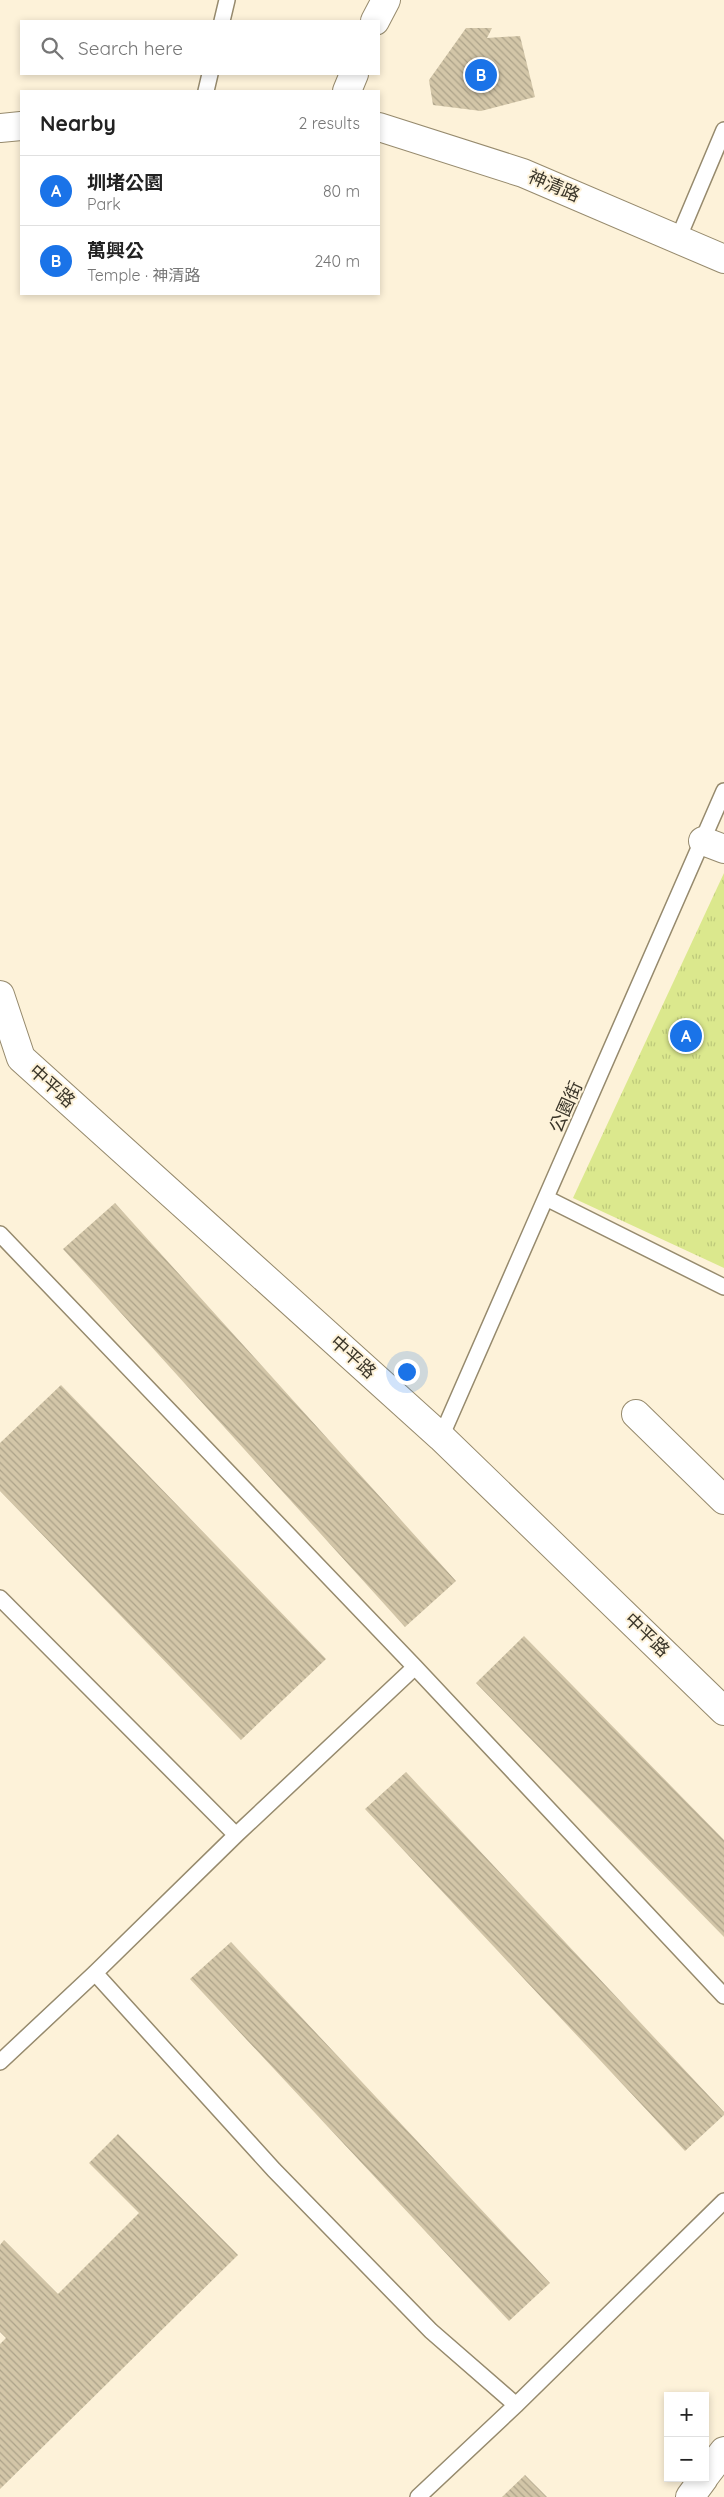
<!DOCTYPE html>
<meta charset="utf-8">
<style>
body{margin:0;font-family:Quicksand,"Noto Sans TC",sans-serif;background:#f2f2f2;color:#222}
.controls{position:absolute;right:15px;bottom:15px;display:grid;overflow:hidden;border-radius:0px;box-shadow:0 2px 8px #0003}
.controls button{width:45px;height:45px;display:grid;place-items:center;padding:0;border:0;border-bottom:1px solid #e0e0e0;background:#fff;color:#222;font:25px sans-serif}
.you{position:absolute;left:406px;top:1371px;width:18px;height:18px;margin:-12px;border:4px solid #fff;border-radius:50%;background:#1a73e8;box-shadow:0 0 0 8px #1a73e833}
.badge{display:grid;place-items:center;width:32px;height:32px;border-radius:50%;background:#1a73e8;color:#fff;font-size:16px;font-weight:700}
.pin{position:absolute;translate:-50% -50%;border:2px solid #fff;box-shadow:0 1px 5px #0006}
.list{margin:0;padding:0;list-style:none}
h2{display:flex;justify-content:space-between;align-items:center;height:65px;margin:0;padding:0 20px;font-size:21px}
h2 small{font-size:16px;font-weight:400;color:#767676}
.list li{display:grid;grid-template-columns:32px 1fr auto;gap:15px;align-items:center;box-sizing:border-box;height:70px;padding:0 20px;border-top:1px solid #e0e0e0}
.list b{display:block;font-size:19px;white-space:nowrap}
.list p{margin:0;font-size:16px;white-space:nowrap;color:#767676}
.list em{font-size:16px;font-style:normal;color:#767676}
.icon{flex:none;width:28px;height:28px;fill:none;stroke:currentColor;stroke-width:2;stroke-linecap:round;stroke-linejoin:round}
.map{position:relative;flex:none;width:724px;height:2497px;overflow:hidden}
.search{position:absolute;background:#fff;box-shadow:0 2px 8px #0003;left:20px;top:20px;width:360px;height:55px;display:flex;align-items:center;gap:12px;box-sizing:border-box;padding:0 18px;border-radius:0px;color:#767676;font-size:19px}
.panel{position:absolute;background:#fff;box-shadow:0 2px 8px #0003;left:20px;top:90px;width:360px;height:205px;border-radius:0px}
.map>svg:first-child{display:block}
.grass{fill:url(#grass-tufts)}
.building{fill:url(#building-back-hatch)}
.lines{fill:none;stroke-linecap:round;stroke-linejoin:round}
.service-casing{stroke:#968a6d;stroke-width:18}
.minor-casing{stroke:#968a6d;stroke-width:30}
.tertiary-casing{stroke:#968a6d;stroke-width:30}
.service{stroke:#fff;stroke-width:15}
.minor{stroke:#fff;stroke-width:28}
.tertiary{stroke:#fff;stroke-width:28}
.labels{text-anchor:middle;stroke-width:4;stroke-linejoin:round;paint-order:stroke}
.street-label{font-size:18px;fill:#3b362a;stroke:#fdf2d9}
</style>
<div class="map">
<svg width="724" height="2497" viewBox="0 0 724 2497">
<defs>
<pattern id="grass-tufts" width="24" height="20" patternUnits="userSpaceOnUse" patternTransform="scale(1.25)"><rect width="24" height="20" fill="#dbe88d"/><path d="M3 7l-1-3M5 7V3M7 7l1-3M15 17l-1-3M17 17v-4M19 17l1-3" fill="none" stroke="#bdc87a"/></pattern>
<pattern id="building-back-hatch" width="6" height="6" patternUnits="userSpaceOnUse" patternTransform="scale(1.25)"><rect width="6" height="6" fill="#d3c6a8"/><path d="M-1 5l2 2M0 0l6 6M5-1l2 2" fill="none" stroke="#aca289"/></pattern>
</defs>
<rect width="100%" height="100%" fill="#fdf2d9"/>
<path class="grass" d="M724,873V1268L573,1198Z"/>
<path class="building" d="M466,28H492L487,38L520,36L535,97L481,111L433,105L429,80Z
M115,1203L456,1581L405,1627L63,1249Z
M61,1385L326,1659L241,1740L0,1491V1443Z
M524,1636L724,1840V1937L476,1683Z
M406,1772L724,2112V2115L685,2151L365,1809Z
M231,1942L550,2283L509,2321L190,1979Z
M118,2134L238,2255L0,2489V2344L6,2338L0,2332V2245L4,2240L58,2294L139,2213L89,2163Z
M525,2475L547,2497H502Z"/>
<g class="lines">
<defs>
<path id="service" d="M222,21L227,0
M206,91L210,74
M678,239L724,130
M546,1198L724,1287
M0,1234L415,1667L724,1996
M441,1437L724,791
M0,1598L236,1835
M95,1973L274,2170L431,2331L516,2405
M0,2062L95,1973L236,1835L415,1667
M418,2497L516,2405L724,2201"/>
<path id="minor" d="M375,21L386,0
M347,91L354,74
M703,841L724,849
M0,995L21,1058L441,1437L724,1711
M636,1414L724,1500"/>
<path id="tertiary" d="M379,127L523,173L724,259
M0,128L21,126
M705,2476L724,2451
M690,2497L704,2478"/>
</defs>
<use href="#service" class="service-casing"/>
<use href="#minor" class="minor-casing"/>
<use href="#tertiary" class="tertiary-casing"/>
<use href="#service" class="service"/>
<use href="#minor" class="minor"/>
<use href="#tertiary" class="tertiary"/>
</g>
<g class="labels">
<g class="street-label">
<text transform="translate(554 186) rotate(23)" y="6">神清路</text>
<text transform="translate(52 1086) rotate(42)" y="6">中平路</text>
<text transform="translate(566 1107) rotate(-66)" y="6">公園街</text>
<text transform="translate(353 1357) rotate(42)" y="6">中平路</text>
<text transform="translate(647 1635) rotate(44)" y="6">中平路</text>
</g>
</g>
</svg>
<div class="controls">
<button>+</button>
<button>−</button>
</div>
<div class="you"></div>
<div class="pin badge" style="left:686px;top:1036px">A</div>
<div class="pin badge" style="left:481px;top:75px">B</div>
<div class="search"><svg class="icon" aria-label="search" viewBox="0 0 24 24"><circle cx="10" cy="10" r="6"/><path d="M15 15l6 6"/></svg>Search here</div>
<section class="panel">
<h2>Nearby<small>2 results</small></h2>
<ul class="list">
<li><span class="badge">A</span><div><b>圳堵公園</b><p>Park</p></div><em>80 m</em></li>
<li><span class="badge">B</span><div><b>萬興公</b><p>Temple · 神清路</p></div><em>240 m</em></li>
</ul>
</section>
</div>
